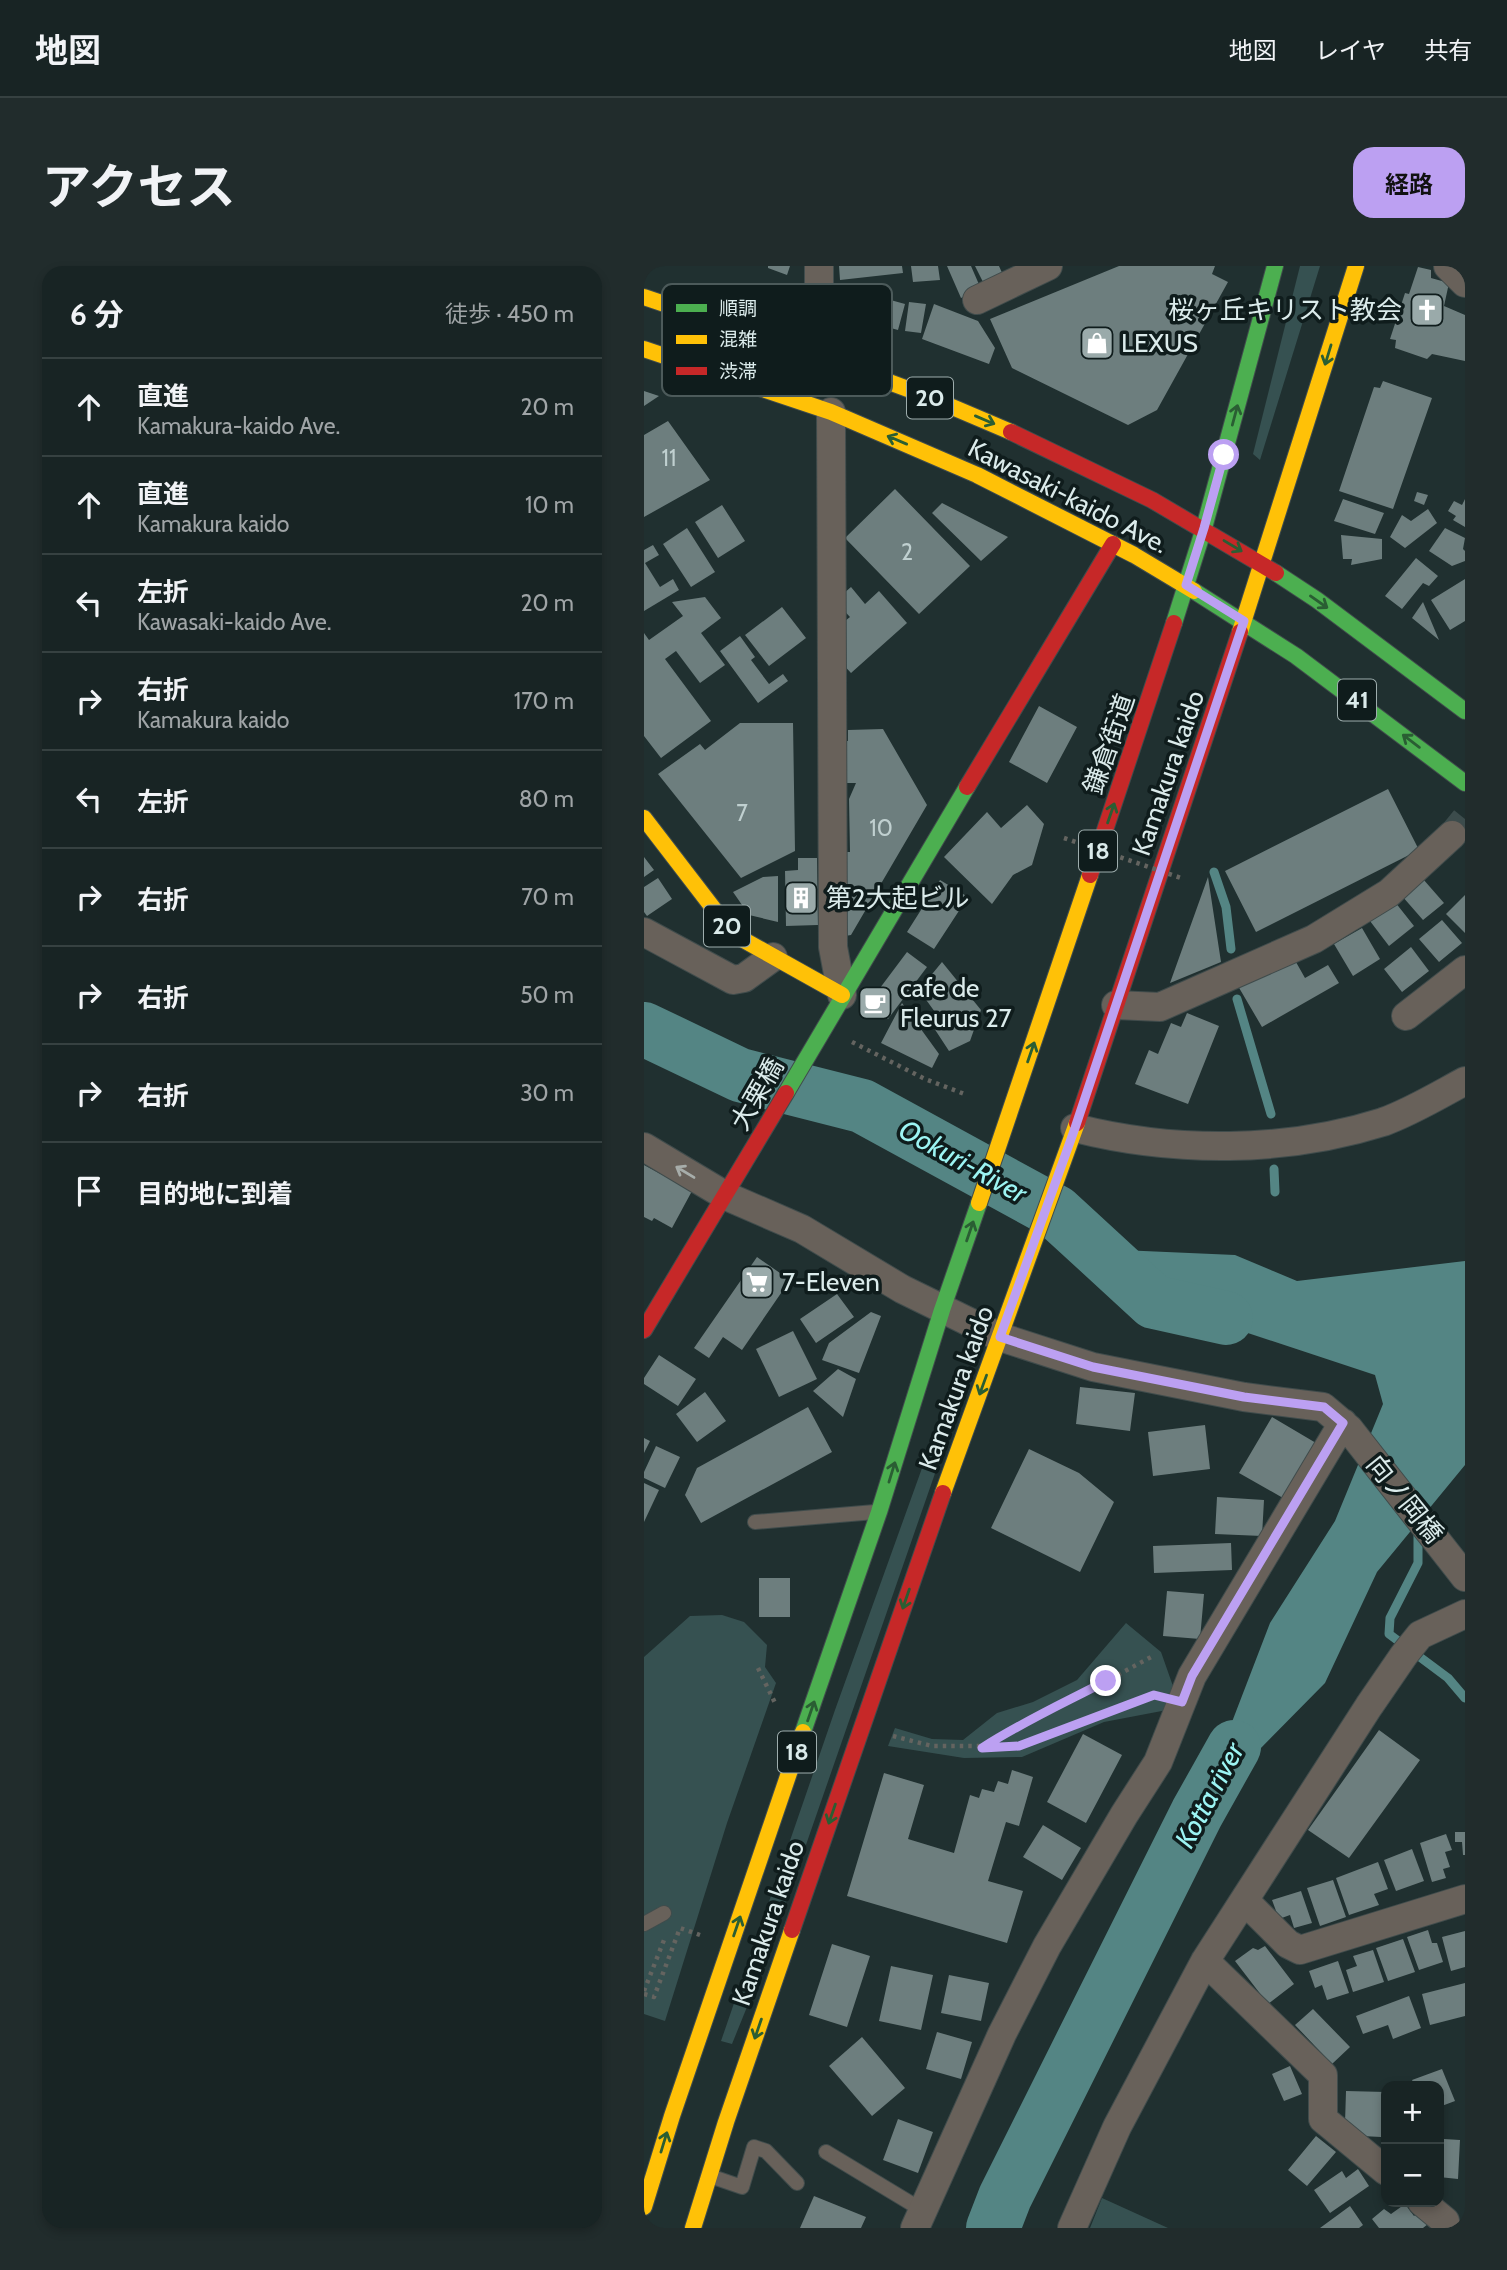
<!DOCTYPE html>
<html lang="ja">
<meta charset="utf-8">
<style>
body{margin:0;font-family:Cabin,"Noto Sans JP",sans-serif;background:#212c2c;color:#f1f3f6}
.controls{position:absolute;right:21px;bottom:21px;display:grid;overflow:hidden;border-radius:14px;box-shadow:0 4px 10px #0003}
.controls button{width:63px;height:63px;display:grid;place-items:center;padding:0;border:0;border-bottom:2px solid #364141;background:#182424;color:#f1f3f6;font:35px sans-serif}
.stop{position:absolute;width:21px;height:21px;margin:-16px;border:5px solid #bca0f2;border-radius:50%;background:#fff}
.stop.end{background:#bca0f2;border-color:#fff;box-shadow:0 2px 7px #0008}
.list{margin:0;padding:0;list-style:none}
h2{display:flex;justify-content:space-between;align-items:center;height:91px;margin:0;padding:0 28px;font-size:30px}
h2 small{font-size:23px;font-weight:400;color:#9fa4a6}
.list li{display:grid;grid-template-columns:46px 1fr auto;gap:21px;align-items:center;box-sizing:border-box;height:98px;padding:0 28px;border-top:2px solid #364141}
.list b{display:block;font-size:26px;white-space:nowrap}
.list p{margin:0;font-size:23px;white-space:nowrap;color:#9fa4a6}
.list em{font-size:23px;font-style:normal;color:#9fa4a6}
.icon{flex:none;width:38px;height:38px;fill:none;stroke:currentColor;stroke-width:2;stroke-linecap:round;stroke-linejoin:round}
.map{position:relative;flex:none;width:821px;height:1962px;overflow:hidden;border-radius:21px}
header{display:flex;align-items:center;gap:42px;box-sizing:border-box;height:98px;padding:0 35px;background:#182424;border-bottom:2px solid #364141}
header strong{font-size:33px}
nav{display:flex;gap:38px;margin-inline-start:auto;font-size:24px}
.intro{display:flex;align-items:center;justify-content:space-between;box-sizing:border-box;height:168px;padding:0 42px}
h1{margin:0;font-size:49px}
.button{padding:18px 32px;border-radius:21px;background:#bca0f2;color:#111;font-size:24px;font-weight:700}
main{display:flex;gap:42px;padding:0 42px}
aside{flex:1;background:#182424;border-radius:21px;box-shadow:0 4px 10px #0003}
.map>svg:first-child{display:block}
.green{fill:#365151}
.water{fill:#548584}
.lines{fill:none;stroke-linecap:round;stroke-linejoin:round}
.stream{stroke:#548584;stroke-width:9}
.river{stroke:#548584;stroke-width:54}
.building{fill:#6d7e7e}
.street-tunnel{stroke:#3c4c4c;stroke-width:28;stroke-dasharray:28 14;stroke-linecap:butt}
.lane-casing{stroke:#404c4c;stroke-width:16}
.street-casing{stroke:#404c4c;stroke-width:30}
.fast-casing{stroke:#404c4c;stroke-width:18}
.slow-casing{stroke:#404c4c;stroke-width:18}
.jam-casing{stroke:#404c4c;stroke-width:18}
.path{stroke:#646460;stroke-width:4.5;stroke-dasharray:3.5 5;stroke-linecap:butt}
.lane{stroke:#68615a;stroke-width:14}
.street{stroke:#68615a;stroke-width:28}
.fast{stroke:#4caf50;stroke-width:16}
.slow{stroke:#ffc107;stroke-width:16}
.jam{stroke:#c62828;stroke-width:16}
.path-bridge{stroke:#646460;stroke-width:4.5;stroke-dasharray:3.5 5;stroke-linecap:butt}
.oneway{stroke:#2a5e33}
.oneway2{stroke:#a7adaa}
.route{stroke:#bca0f2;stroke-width:9}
.labels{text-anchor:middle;stroke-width:7;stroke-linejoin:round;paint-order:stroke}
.number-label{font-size:23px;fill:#c0d0d0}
.shield{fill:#0f1c1c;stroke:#9eadad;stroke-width:2}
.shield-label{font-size:24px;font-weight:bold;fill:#dbebeb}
.poi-label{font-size:26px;fill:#dbebeb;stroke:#0f1c1c;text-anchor:start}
.street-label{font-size:26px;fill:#dbebeb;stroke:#0f1c1c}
.water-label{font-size:28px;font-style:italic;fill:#9cf4f3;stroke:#0f1c1c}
.key{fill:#0f1c1c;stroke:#4c5a5a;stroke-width:2}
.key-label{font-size:19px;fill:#dbebeb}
</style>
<header>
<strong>地図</strong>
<nav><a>地図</a><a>レイヤ</a><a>共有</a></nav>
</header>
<div class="intro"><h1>アクセス</h1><a class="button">経路</a></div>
<main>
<aside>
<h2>6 分<small>徒歩 · 450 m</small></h2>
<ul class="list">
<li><svg class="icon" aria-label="ahead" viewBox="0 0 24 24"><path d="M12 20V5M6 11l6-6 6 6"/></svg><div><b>直進</b><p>Kamakura-kaido Ave.</p></div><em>20 m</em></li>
<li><svg class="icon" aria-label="ahead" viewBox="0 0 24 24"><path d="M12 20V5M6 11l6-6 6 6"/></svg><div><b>直進</b><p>Kamakura kaido</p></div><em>10 m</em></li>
<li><svg class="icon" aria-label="left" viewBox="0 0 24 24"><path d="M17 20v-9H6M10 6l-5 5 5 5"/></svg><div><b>左折</b><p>Kawasaki-kaido Ave.</p></div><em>20 m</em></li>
<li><svg class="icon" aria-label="right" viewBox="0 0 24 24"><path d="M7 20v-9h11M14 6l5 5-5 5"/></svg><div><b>右折</b><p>Kamakura kaido</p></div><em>170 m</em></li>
<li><svg class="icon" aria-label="left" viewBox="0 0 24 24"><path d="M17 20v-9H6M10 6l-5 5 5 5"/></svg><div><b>左折</b></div><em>80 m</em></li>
<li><svg class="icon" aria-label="right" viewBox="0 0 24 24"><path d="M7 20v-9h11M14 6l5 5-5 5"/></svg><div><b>右折</b></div><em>70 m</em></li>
<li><svg class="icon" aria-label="right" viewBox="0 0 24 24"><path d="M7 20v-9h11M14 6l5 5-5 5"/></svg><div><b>右折</b></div><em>50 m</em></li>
<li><svg class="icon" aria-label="right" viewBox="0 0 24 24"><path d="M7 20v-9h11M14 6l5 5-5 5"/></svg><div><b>右折</b></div><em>30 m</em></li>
<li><svg class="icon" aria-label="arrive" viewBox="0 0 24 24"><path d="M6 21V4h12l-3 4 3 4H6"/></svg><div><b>目的地に到着</b></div></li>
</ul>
</aside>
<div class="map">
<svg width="821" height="1962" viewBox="0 0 821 1962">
<rect width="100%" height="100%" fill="#203030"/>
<path class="green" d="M656,0H676L616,194L609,188Z
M309,1116L321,1121L122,1694L88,1778L77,1775L191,1444Z
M78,1349L100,1356L123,1379L121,1401L132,1417L83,1557L21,1755L0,1748V1391L46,1350Z
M482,1357L517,1386L530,1423L523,1444L460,1456L378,1491L320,1492L244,1480L251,1462L288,1473L319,1474L353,1447L389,1436L433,1414Z
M458,1932L524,1962H446Z"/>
<path class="water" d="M454,983L591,989L653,1015L821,995V1199L733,1306L681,1417L553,1547L626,1357L691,1255L739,1138L731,1109L510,1036Z"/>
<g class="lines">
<path class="stream" d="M570,606L582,641L587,683
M593,733L627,848
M630,903L631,926
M774,1263V1297L746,1352L745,1368L804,1412L821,1432"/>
<path class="river" d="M0,763L96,809L218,840L412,946L510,1036L582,1052
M349,1962L361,1931L553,1547L590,1481"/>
</g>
<path class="building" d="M124,0H146L143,9L124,2Z
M195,0H258L259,7L196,14Z
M267,0H294L296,14L269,16Z
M303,0H327L337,23L317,32Z
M331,0H355L359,9L340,18Z
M475,0H571L568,8L584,16L513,144L484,159L368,102L346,53Z
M774,1L787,4V12L805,17L800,40L821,49V95L788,88L783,93L751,82L752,74L746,73L761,27L765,28Z
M203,22L261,38L254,64L196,48Z
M265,36L282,38L277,67L261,65Z
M290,38L334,55L351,82L345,98L278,73Z
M739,115L788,132L749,243L695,225L730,121L736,122Z
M0,125L15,130L0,140Z
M24,155L66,214L0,251V169Z
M251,223L326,300L275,348L201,272Z
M773,226L784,229L780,239L770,235Z
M699,233L740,247L731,268L690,255Z
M821,233V261L809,254L812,250L804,245L810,235L818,239Z
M298,237L364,271L337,295L288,247Z
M78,239L101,275L74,292L51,256Z
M784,243L793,257L761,282L746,271L758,249L767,255Z
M43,262L71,306L47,321L19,278Z
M801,262L821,272L819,283L821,285V295L808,300L785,285Z
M697,269L738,273V293L707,299L708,293H699Z
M9,279L15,289L1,297L16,321L29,313L35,324L0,345V284Z
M772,292L794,310L785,320L779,317L758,343L741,330Z
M821,313V355L806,364L787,334Z
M207,321L221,338L235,325L263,357L207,407L196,395V359L206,351L191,335Z
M61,331L77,352L57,367L81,399L56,417L32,385L21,393L67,455L17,492L0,470V367L5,374L39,350L28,336Z
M779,336L795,374L768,352Z
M138,341L162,372L125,400L101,369Z
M96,370L111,391L107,394L125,418L139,408L144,415L114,437L76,385Z
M395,440L433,461L403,517L365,496Z
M96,457H149L151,585L97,612L14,508L56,478L61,484Z
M239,463L283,539L207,669L201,670L200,586H206L205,533L212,517H200L199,475H204V464Z
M744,523L775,584L612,666L581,605Z
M383,539L400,558L388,599L369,609L348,638L300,591L343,546L357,562Z
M0,591L10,604L0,611Z
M154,592H173L174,659L142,660L141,605L154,604Z
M134,610V656L105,649L89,626L119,611Z
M564,611L577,696L526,717Z
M14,612L28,633L3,650L0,646V621Z
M779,613L800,637L779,654L758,630Z
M296,614L324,631L290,683L263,666Z
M821,629V667L802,648Z
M751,636L770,660L745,680L726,655Z
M798,654L818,677L795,696L775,673Z
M718,662L736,693L709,710L690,678Z
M767,681L785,705L758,726L740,703Z
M263,686L283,701L244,753L224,738Z
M648,689L661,712L684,699L695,717L618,761L594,720Z
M298,696L337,744L326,775L305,785L288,759L296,753L275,724Z
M258,737L295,788L288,802L237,777Z
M543,747L575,760L544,838L491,818L505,784L514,788L527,757L537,761Z
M0,899L48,925L28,962L10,952L8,955L0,951Z
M113,991L146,1014L98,1084L79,1071L65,1092L50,1082Z
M193,1028L210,1051L172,1077L156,1053Z
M227,1046L237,1050L215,1107L178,1094L185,1077Z
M149,1065L173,1113L135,1131L112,1083Z
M15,1089L52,1113L34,1140L0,1118V1112Z
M194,1103L212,1113L199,1151L169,1125Z
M436,1121L491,1127L486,1165L432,1158Z
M61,1126L82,1155L53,1176L32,1148Z
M164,1141L188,1186L57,1257L41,1229L53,1202Z
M628,1151L672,1177L639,1232L595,1207Z
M561,1159L566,1203L509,1210L504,1166Z
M0,1172L6,1175L0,1187Z
M12,1180L36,1191L21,1222L0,1212V1206Z
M385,1183L435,1207L470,1236L436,1306L347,1262Z
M0,1217L15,1224L0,1256Z
M573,1231L620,1234L618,1270L571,1268Z
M587,1277L588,1304L510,1307L509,1280Z
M115,1312H146V1351H115Z
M523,1325L560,1328L556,1373L519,1370Z
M735,1464L776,1494L705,1592L664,1564Z
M439,1468L478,1489L442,1557L403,1536Z
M368,1504L389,1511L375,1560L362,1556L344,1615L379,1625L363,1677L203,1630L240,1507L280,1519L264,1573L310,1587L326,1529L335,1532L338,1523L350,1526L354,1515L364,1518Z
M399,1559L437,1582L418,1614L379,1591Z
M811,1566H821V1589H819L818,1576H811Z
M802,1568L808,1584L801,1586L806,1601L799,1603L802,1612L788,1616L776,1577Z
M768,1583L780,1615L752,1625L740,1594Z
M734,1596L744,1623L730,1628L735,1639L705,1649L692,1612Z
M689,1614L702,1651L676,1660L663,1622Z
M657,1625L668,1657L650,1662L646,1649L635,1653L628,1634Z
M784,1664L788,1677H793L799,1696L775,1704L763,1671Z
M821,1665V1701L807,1705L798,1671Z
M759,1673L771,1706L744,1715L732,1682Z
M188,1678L226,1690L203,1761L165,1749Z
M621,1680L650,1718L624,1738L591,1695L609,1682L614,1684Z
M729,1684L740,1716L709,1726L702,1704L713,1700L709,1690Z
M694,1695L705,1727L683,1734L678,1719L671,1722L665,1705Z
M247,1700L289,1709L277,1764L235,1755Z
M305,1709L345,1717L337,1755L297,1747Z
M821,1717V1750L786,1759L778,1728Z
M765,1730L777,1762L749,1773L744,1759L719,1768L712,1750Z
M669,1743L706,1781L688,1798L651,1759Z
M293,1766L328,1776L317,1813L282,1803Z
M218,1771L261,1822L228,1850L185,1800Z
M646,1800L658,1828L640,1835L628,1808Z
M798,1803L811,1835L795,1841V1820H771L768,1814Z
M702,1825L742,1826V1882H737V1871L718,1870L701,1857Z
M254,1853L289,1866L274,1907L239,1894Z
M672,1870L692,1886L663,1920L644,1904Z
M800,1873L816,1874L814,1913L795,1911V1883H799Z
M714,1903L725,1920L686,1947L670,1924L698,1905L702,1912Z
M170,1930L222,1951L217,1962H156Z
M761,1938L770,1950L775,1946L784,1958L779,1962H735L728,1953L740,1943L747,1948Z
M706,1940L719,1959L715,1962H676Z"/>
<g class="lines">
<path class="street-tunnel" d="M808,569L821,553"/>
<defs>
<path id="lane" d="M111,1256L231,1246
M0,1658L20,1647
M182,1886L278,1944
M66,1910L98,1921L110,1881L122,1885L153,1917"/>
<path id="street" d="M175,0V90
M804,0L821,17
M333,34L404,0
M187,146L189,681L198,729
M0,666L89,714L100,712L129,691
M472,739L516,741L670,673L745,627L808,569
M762,750L821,704
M431,862C530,887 641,887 739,856C767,846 795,829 821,815
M0,881L82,930L158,963L258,1023L356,1071L449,1101L600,1131L679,1141L705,1163L821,1311
M601,1635L644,1678L656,1684L821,1633
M561,1695L679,1809V1853L742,1905
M778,1936L801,1955L802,1962
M271,1962L358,1768L403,1680L480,1549L514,1496L548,1410L699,1157
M428,1962L473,1861L561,1695L725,1440L760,1389L776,1369L821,1348"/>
<path id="fast" d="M632,307L673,334L821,445
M550,325L652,390L821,517
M530,357L560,262L631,0
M142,827L323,521
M159,1466L235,1246L298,1044L335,937"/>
<path id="slow" d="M0,31L175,90L280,129L367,166
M0,83L187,146L333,209L490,289L550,325
M596,366L712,0
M0,552L89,668L198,729
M335,937L446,609
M299,1227L433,857
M0,1941L28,1850L159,1466
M49,1962L82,1856L148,1664"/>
<path id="jam" d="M367,166L508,234L632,307
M323,521L469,278
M446,609L530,357
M433,857L596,366
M0,1064L142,827
M148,1664L299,1227"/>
</defs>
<use href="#lane" class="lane-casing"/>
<use href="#street" class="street-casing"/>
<use href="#fast" class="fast-casing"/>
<use href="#slow" class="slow-casing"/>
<use href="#jam" class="jam-casing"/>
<path class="path" d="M208,776L281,813L323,829
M114,1402L132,1439
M249,1470L288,1480H375L510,1429
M339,1481L372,1460L412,1442L509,1390
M0,1725L20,1674
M0,1728L10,1731L36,1662L56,1669"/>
<use href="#lane" class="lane"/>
<use href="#street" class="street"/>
<use href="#fast" class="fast"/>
<use href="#slow" class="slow"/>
<use href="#jam" class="jam"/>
<path class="path-bridge" d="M420,572L537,612"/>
</g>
<defs><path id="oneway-shaft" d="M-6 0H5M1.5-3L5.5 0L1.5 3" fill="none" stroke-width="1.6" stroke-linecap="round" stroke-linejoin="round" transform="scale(1.75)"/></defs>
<g class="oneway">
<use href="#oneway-shaft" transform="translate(684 89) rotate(107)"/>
<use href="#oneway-shaft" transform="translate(591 149) rotate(-75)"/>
<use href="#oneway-shaft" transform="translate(341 154) rotate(23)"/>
<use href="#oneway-shaft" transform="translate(253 174) rotate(-157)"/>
<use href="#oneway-shaft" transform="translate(589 280) rotate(31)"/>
<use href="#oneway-shaft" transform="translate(675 336) rotate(35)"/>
<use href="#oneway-shaft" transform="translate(767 475) rotate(-143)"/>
<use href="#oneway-shaft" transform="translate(467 547) rotate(-71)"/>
<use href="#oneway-shaft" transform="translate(387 786) rotate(-71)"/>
<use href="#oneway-shaft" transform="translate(326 965) rotate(-71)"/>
<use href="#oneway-shaft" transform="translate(339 1119) rotate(110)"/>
<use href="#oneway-shaft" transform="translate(248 1206) rotate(-73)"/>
<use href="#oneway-shaft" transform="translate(262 1333) rotate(109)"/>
<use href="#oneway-shaft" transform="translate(167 1445) rotate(-71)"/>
<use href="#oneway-shaft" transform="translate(188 1548) rotate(109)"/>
<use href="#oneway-shaft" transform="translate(93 1660) rotate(-71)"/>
<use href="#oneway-shaft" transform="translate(114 1763) rotate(109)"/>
<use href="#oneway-shaft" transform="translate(20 1876) rotate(-73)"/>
</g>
<use class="oneway2" href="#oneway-shaft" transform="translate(41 906) rotate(-149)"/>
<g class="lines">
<path class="route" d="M462,1415C420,1437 378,1456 338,1482L375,1480L510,1429L538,1436L548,1410L699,1157L680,1141L600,1131L449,1101L356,1071L431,862L600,355L542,319L560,262L580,189"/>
</g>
<defs>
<symbol id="church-square" viewBox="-11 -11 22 22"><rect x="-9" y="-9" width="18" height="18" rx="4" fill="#9aaaaa" stroke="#0f1c1c"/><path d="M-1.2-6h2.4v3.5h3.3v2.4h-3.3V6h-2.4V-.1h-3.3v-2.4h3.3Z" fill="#fff"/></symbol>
<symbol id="shop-square" viewBox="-11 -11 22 22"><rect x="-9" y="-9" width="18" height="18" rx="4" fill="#9aaaaa" stroke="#0f1c1c"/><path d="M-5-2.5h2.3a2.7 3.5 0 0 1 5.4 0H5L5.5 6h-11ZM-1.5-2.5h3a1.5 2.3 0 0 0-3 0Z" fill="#fff"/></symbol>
<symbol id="building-square" viewBox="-11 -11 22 22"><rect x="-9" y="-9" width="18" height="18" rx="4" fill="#9aaaaa" stroke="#0f1c1c"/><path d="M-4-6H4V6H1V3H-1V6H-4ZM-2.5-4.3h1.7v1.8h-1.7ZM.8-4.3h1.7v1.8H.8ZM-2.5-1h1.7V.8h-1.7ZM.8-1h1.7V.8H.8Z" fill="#fff"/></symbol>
<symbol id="cafe-square" viewBox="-11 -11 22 22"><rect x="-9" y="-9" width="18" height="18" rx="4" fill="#9aaaaa" stroke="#0f1c1c"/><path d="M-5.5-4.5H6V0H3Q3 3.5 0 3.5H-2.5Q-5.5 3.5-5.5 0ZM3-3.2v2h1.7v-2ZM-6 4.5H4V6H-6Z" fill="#fff"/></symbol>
<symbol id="supermarket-square" viewBox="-11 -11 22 22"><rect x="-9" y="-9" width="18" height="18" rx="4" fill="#9aaaaa" stroke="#0f1c1c"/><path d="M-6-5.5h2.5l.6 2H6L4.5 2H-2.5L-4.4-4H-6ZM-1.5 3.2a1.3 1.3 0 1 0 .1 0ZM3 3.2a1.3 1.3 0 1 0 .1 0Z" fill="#fff"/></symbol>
</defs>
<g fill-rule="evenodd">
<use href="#church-square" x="764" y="25" width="38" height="38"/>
<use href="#shop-square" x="434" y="58" width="38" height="38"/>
<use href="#building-square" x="138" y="613" width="38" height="38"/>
<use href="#cafe-square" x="212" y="718" width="38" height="38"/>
<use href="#supermarket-square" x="94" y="997" width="38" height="38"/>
</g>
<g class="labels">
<g class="number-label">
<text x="25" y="200">11</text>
<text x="263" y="294">2</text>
<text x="98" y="555">7</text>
<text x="237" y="570">10</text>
</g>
<g class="shield">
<rect x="263" y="111.5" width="46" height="41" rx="5"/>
<rect x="694" y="413.5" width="38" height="41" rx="5"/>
<rect x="435" y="564.5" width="38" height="41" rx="5"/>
<rect x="60" y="639.5" width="46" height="41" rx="5"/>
<rect x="134" y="1465.5" width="38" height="41" rx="5"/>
</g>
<g class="shield-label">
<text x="286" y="140">20</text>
<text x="713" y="442">41</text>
<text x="454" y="593">18</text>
<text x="83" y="668">20</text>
<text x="153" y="1494">18</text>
</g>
<g class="poi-label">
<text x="758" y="53" text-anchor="end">桜ヶ丘キリスト教会</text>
<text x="477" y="86">LEXUS</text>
<text x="182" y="641">第2大起ビル</text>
<text x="256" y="731">cafe de<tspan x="256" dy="30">Fleurus 27</tspan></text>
<text x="138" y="1025">7-Eleven</text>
</g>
<g class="street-label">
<text transform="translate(424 230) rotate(27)" y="9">Kawasaki-kaido Ave.</text>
<text transform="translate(465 478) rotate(-71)" y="9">鎌倉街道</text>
<text transform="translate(524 507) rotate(-71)" y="9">Kamakura kaido</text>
<text transform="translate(113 828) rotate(-60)" y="9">大栗橋</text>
<text transform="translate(312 1122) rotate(-70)" y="9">Kamakura kaido</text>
<text transform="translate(761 1233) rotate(51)" y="9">向ノ岡橋</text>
<text transform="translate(124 1657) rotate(-71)" y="9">Kamakura kaido</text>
</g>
<g class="water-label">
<text transform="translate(319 895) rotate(29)" y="10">Ookuri-River</text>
<text transform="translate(565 1529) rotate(-62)" y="10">Kotta river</text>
</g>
</g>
<rect x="18" y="18" width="230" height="112" rx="10" class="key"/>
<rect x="32" y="38" width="31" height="8" fill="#4caf50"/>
<rect x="32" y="69" width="31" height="9" fill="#ffc107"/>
<rect x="32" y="101" width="31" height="8" fill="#c62828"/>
<g class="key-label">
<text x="75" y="49">順調</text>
<text x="75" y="80">混雑</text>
<text x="75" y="112">渋滞</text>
</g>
</svg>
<div class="controls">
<button>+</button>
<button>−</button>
</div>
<div class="stop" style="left:580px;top:189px"></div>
<div class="stop end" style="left:462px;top:1415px"></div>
</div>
</main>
